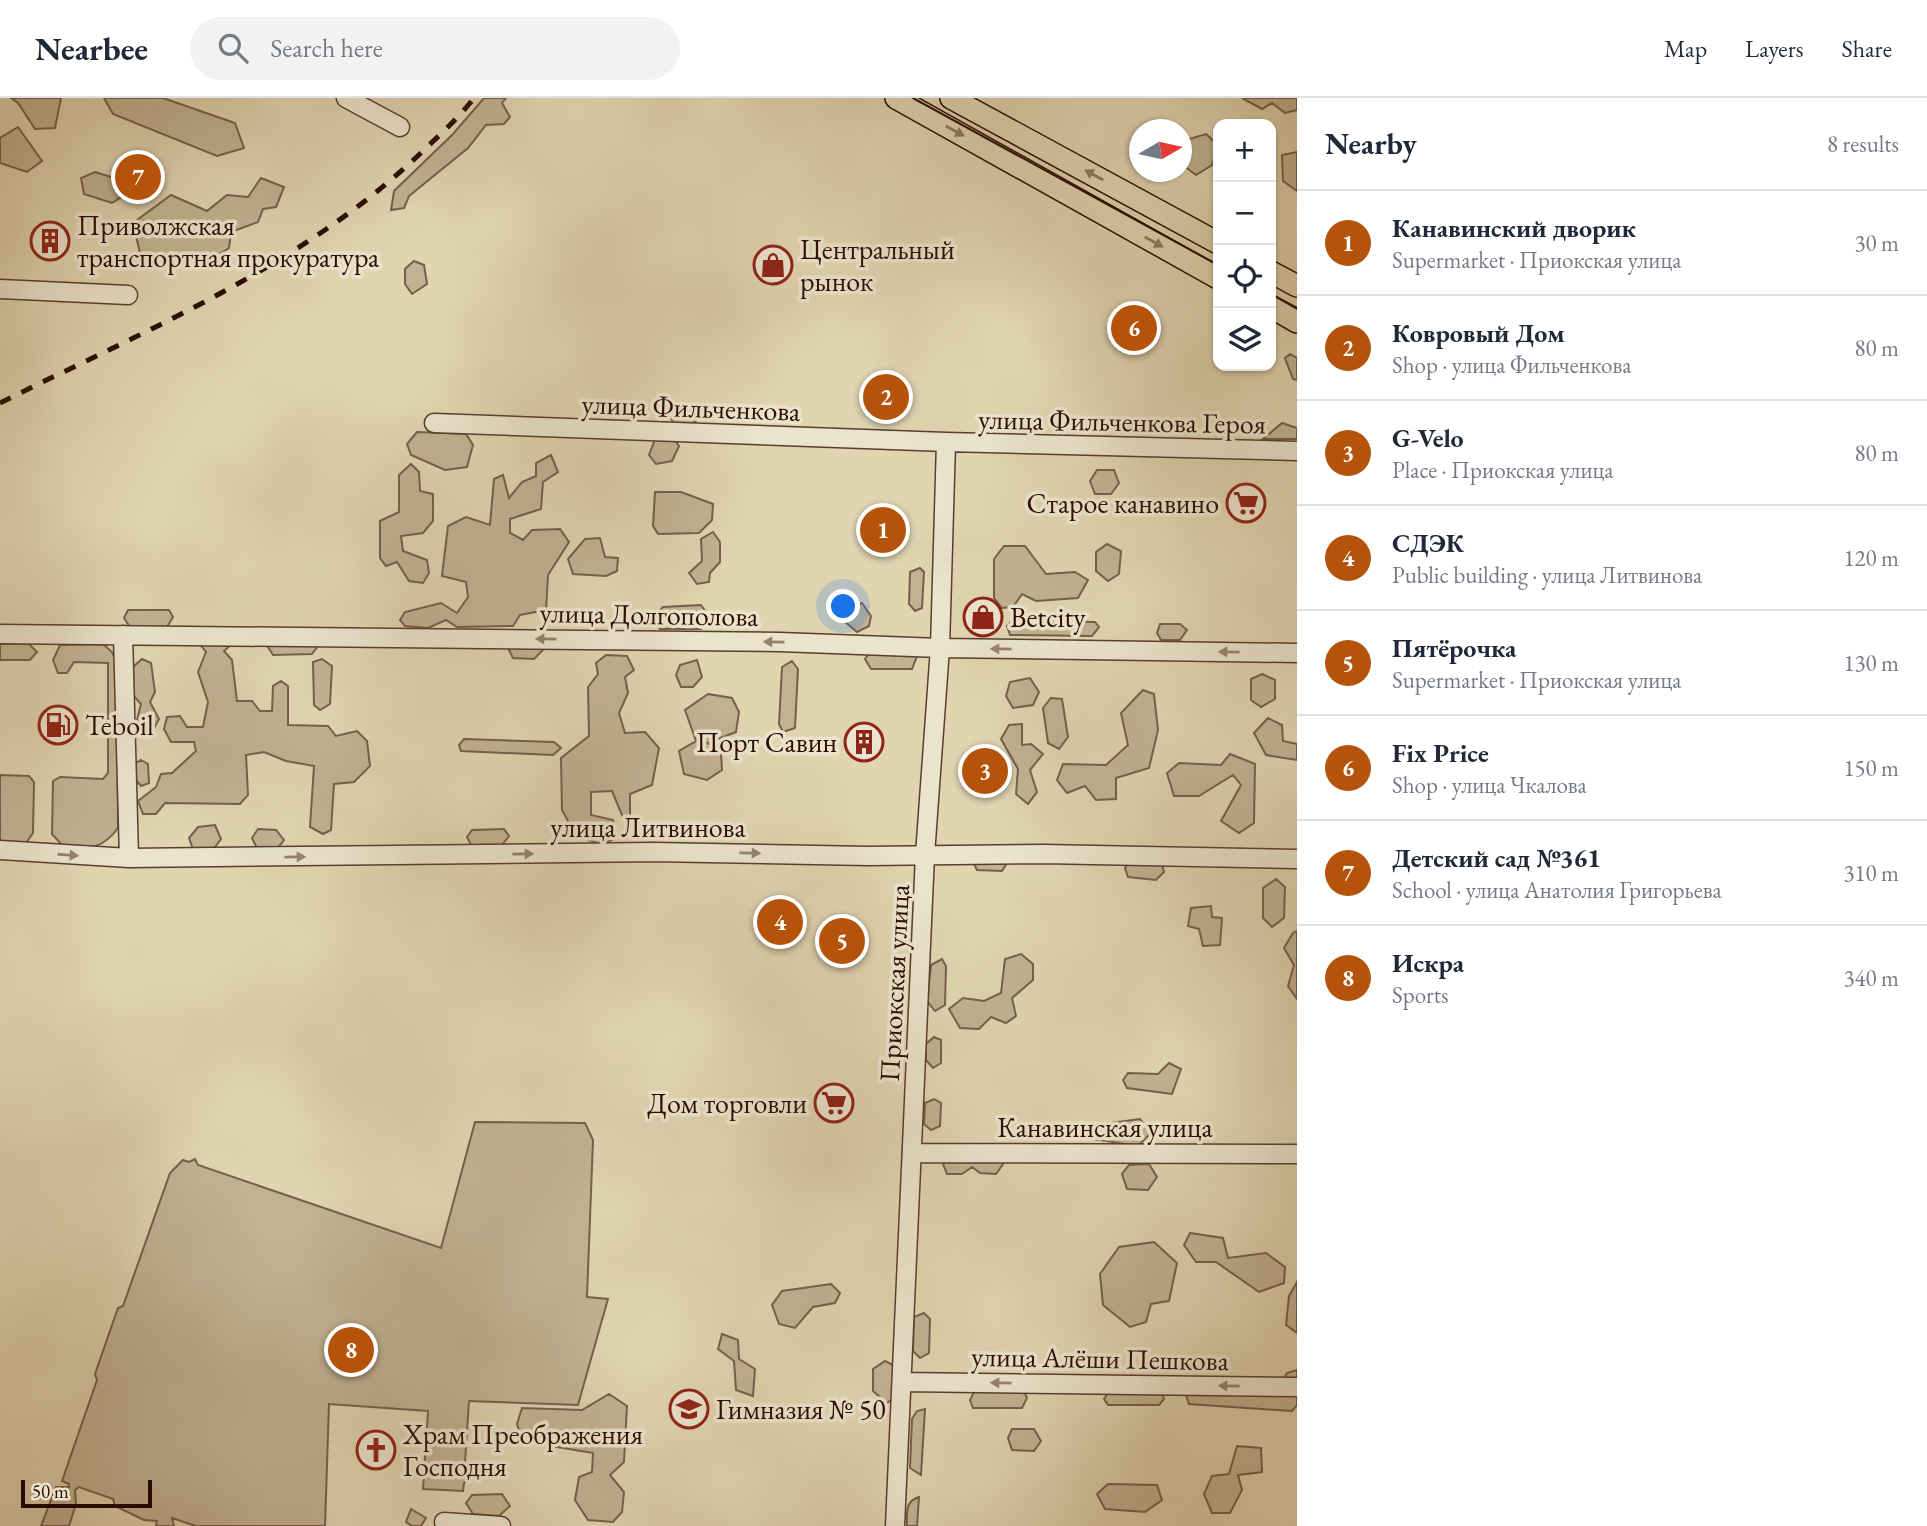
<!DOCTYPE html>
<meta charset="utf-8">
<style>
body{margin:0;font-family:"EB Garamond",serif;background:#f2f2f3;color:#1f2937}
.controls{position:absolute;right:21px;top:21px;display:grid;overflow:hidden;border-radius:14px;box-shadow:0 2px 5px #0004}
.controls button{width:63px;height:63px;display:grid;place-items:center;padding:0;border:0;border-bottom:2px solid #e0e1e3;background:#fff;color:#1f2937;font:35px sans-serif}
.compass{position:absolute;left:1129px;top:21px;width:63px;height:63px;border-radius:50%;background:#fff;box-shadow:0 2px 5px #0004;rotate:81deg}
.scale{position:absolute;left:21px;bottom:18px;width:131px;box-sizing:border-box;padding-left:7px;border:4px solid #2b0c01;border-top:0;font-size:19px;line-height:24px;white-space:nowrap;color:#2b0c01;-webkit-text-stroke:5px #ebe3cc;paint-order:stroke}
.you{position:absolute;left:844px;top:509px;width:24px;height:24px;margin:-18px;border:5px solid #fff;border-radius:50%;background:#1a73e8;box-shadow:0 0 0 10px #1a73e833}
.badge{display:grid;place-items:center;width:46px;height:46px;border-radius:50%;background:#b45309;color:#fff;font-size:23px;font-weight:700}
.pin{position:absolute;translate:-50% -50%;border:4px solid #fff;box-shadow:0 2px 7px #0006}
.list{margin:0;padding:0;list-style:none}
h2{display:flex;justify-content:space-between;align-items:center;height:91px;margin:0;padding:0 28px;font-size:30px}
h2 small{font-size:23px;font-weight:400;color:#747a83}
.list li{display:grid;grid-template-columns:46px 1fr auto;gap:21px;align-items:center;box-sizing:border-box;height:105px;padding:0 28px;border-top:2px solid #e0e1e3}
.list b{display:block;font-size:26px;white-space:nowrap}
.list p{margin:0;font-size:23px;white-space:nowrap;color:#747a83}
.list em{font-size:23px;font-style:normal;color:#747a83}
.icon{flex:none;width:38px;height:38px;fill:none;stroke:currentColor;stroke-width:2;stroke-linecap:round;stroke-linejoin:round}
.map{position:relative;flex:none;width:1297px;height:1428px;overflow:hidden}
header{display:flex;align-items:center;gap:42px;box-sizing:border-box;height:98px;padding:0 35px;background:#fff;border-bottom:2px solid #e0e1e3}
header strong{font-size:33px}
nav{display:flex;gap:38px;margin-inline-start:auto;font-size:24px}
.search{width:490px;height:63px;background:#f2f2f3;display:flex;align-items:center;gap:18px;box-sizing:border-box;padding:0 24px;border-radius:38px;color:#747a83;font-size:26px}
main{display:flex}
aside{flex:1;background:#fff}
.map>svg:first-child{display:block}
.green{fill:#c1b293;stroke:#765f4a;stroke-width:2}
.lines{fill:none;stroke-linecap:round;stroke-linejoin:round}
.minor-casing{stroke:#583e2d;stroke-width:21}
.major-casing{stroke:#2b0c01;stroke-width:24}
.minor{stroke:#ebe3cc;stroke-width:18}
.major{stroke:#e0d4b1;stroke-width:21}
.tram{stroke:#2b0c01;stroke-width:2}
.rail{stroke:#2b0c01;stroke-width:5;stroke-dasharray:12 12;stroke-linecap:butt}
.oneway{fill:#8f7a62}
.oneway2{fill:#958271}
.labels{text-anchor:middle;stroke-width:7;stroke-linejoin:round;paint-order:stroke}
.poi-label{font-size:28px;fill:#2b0c01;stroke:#ebe3cc;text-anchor:start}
.street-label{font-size:28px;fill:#2b0c01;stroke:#ebe3cc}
</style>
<header>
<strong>Nearbee</strong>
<div class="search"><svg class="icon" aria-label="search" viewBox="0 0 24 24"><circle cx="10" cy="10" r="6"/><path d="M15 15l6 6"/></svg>Search here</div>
<nav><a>Map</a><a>Layers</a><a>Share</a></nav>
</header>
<main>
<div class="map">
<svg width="1297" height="1428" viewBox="0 0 1297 1428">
<rect width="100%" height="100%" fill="#e0d4b1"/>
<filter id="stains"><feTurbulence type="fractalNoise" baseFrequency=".00286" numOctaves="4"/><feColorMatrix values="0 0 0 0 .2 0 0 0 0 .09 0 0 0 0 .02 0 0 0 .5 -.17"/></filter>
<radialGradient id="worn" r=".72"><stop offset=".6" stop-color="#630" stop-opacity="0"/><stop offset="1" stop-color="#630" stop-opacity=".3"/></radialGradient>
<path class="green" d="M11,0H61L55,30L35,31L18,5Z
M104,0H163L235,25L244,50L217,58L113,16Z
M484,0H506L502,5L510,19L504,26L486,27L468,50L409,98L404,110L391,112L394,93L453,36Z
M1242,0H1297V12L1285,15L1272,5L1262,11Z
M18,29L42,63L27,74L0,65V40Z
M1206,36L1218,47L1212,67L1196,77L1183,67L1186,42Z
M1297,54V93L1283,83L1282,57Z
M95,74L121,82L129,94L112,105L84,96L81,80Z
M261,80L284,89L276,109L263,111L258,124L231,134L229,150L206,165L188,157L171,162L140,155L133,125L171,97L207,113L227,97L248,99Z
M414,163L424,167L427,186L412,196L405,186V171Z
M1290,256L1297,260V282L1293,281L1285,260Z
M678,308L694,309L701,317L693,326L674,328L670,316Z
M1282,325L1297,330V341H1263Z
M417,334L466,336L473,347L467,369L445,372L411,357L407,346Z
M672,338L679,348L672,363L656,366L649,357L656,339Z
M551,357L558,374L543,384L541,411L510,421V435L523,442L532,432L560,431L569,444L548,477L546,512L520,517L513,528L457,529L446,522L428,530L405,528L400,522L405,514L441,505L457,515L468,499L466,484L442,478L448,428L466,419L490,427L494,381L503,377L509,400L522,384L536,378V365Z
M411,366L419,374L420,393L433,396V423L423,435L401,438L403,453L427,462L429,475L423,485L409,483L397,464L386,468L380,460V423L399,414V377Z
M1097,372H1114L1119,385L1111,396H1095L1090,383Z
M655,394H681L713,406L712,422L699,435L658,436L653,428Z
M713,434L720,444V464L710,475L709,484L697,486L689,475L702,463L701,441Z
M600,440L605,459L618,460L617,473L606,478L573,476L568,461L585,441Z
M1107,446L1121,453L1119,476L1108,483L1096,473V454Z
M1004,448H1025L1046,476L1075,474L1088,482L1078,500L1036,503L1022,496L1013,509L1002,510L994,500V461Z
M920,470L924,474L922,510L915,513L909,506L910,474Z
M862,505L871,518L869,528L857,534L844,523L846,511Z
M701,507L710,520L701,531H660L653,520L663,509Z
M128,512H169L173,519L167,529H130L124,520Z
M1012,523L1095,524L1099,529L1092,538L1010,537L1007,528Z
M1160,526H1180L1187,532L1180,542H1161L1157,535Z
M275,541L319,547L312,556L273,557L268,549Z
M199,545L232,546L224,553L232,562L237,603H252L260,613H272L273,588L281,583L288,588V627L328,628L336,638L357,633L367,643L370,668L354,684L334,686L331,732L323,736L310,729L314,668L286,663L264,654L246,657L248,697L240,706L165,705L156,716H143L138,703L156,689L161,676L172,675L196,653L194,644H171L164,631L167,619L180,618L187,629H203L208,604L198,574L206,554Z
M514,545H538L543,552L534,561L513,560L509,552Z
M0,546H29L37,554L30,562H0Z
M103,546L112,554L117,565L118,730C101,753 89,750 63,748L52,736L53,683L60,679L103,681L108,675V565L74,564L67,575H58L53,562L60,547Z
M873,550L913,552L917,558L912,571H871L865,561Z
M606,557L627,558L634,572L625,579L628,595L619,615L625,635L645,634L659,650L652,687L630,696V720L624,722L612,693L591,694V717L613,722L615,741L600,746L576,738L562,712L561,660L589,638L588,589L598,576L596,565Z
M142,561L151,565L155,594L150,604L159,621L152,634L144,633L137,622L141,606L133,597L132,570Z
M322,561L332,568L330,606L320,612L314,607L313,564Z
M697,562L702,579L693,589H681L676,577L680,567Z
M792,563L798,571L795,630L783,634L779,626L782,569Z
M1262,576L1275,582V601L1261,609L1251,602V581Z
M1030,580L1039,594L1033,607L1013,610L1006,598L1010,584Z
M1143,592L1154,596L1158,632L1149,670L1116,680V701L1096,702L1085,688L1067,695L1057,682L1063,666L1106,667L1128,647L1121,615Z
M708,596L732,600L739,614L736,634L708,645L721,655L722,672L707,682L684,676L679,653L696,643L685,612Z
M1051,600L1062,601L1068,639L1059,651L1048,645L1043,610Z
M1268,620L1282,627L1283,643L1297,646V662L1266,657L1254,635Z
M1022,626V647L1031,646L1043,656L1030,672L1037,694L1028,706L1016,696L1018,671L1001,641L1009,627Z
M464,641L554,644L561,650L553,657L461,653L459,647Z
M1230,656L1255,666L1254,725L1239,735L1221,723L1241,687L1233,677L1199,698H1174L1167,675L1179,665L1221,667Z
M141,662L148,666L149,685L141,688L135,681L134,666Z
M0,677L29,678L34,684L33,735L26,745L0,743Z
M215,727L221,741L209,757L194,754L189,740L198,729Z
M258,731L276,732L284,742L277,751L258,752L252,740Z
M504,731L509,738L502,747H471L467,739L472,732Z
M1130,763H1161L1164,774L1156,782L1128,779L1125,770Z
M973,764L1007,765L1002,773L977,772Z
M1276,781L1285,789L1284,820L1272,829L1263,820V790Z
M1211,808L1212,819L1222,820L1220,847L1203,848L1199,831L1188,828L1191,810Z
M1297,833V901L1288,888L1294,867L1284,850L1293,835Z
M1021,856L1033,866V882L1012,900L1016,918L1006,925L991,919L979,931L960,930L949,911L963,900L984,903L1001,895L1005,861Z
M942,861L946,868L945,907L935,913L927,903L931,867Z
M934,939L941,942V965L933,970L926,962V946Z
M1169,965L1181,971L1172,996L1127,990L1123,982L1128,975L1158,976Z
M934,1001L941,1005L940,1028L931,1032L924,1026L925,1005Z
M1140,1021L1151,1035L1138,1048L1080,1039L1079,1029Z
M475,1024L585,1025L593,1042L587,1199L608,1201L578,1307L469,1303L465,1364L472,1367L470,1380L464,1385L463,1393L423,1391L428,1313L329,1306L325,1428H196L172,1420L174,1428H156L157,1423L144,1422L115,1408L113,1401L79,1389L75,1392L76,1406L69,1428H41L56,1389H69V1386L62,1383L97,1282L95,1276L118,1210L123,1208L170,1075L183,1062L189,1064L195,1061L198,1067L441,1150Z
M949,1057L1000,1058L1003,1066L996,1076L980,1075L972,1069L962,1076H947L943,1066Z
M1149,1066L1157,1079L1148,1092L1127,1091L1122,1076L1129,1067Z
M1190,1135L1223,1140L1228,1160L1266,1155L1285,1169L1284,1185L1259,1194L1216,1164H1196L1184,1147Z
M1154,1144L1177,1165L1169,1203L1151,1206L1146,1224L1130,1229L1103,1207L1100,1176L1119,1149Z
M1297,1184V1235L1286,1227L1289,1198Z
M831,1186L840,1195L835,1205L813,1209L795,1230L779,1226L772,1207L782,1193Z
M924,1215L930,1221L929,1255L920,1260L913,1253L914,1219Z
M722,1236L738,1242L739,1261L755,1271L753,1298L736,1292L734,1263L718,1251Z
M885,1263L899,1270L898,1297L887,1305L873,1293V1271Z
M1297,1272V1307L1292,1313L1189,1306L1186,1297L1192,1291L1276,1293L1287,1275Z
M1023,1291L1027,1300L1022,1310H973L970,1302L975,1292Z
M1110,1292H1161L1164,1301L1159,1307H1108L1104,1301Z
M609,1296L627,1308L624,1364L610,1377L624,1394L622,1414L613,1424L588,1422L575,1402L579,1379L592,1374L593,1355L522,1343L517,1326L522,1310L582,1312Z
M925,1311L921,1377L910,1370L912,1321L917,1313Z
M1012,1331H1034L1041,1343L1034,1353L1012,1352L1008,1340Z
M1237,1348L1261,1350L1262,1374L1238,1377L1242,1392L1230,1415H1212L1204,1396L1212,1378L1229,1376Z
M1108,1386L1157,1387L1162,1402L1145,1414L1105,1411L1097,1396Z
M502,1396L510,1408L499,1418L473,1416L466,1405L472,1397Z
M919,1399L917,1428H907C907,1415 905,1403 919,1399Z
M411,1411L426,1420L421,1428H412L406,1424Z"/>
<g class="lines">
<defs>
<path id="minor" d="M346,0L400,29
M0,191L128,197
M434,325L946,344L1297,353
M0,536L780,544L940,550L1297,555
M123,537L129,760
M0,752L129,760L653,754L869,758L1043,756L1297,761
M912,1055L1297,1056
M903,1284L1297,1289
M444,1424L501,1428
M895,1428L925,757L940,550L946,344"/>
<path id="major" d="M896,0L1218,180
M951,0L1218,145
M1271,174L1297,188
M1271,209L1297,224"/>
</defs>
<use href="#minor" class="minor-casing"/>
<use href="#major" class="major-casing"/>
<use href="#minor" class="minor"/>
<use href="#major" class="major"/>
<path class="tram" d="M913,0L1218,167
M1271,196L1297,210"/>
<path class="rail" d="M0,305C148,231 306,167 426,50C443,34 460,18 474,0"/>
</g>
<defs><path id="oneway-solid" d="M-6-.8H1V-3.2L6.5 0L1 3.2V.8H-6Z" transform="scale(1.75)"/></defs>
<g class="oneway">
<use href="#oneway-solid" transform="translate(955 33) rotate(29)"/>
<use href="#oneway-solid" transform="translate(1094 77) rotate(-151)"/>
<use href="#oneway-solid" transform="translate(1154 144) rotate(29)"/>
</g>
<g class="oneway2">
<use href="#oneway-solid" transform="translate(546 541) rotate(-179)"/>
<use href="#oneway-solid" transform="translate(774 544) rotate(-179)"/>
<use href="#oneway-solid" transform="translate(1001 551) rotate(-179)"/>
<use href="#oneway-solid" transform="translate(1229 554) rotate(-179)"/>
<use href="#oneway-solid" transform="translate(750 755) rotate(1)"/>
<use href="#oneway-solid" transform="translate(523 756) rotate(-1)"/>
<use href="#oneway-solid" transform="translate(68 757) rotate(4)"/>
<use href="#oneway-solid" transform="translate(295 759) rotate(-1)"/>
<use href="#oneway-solid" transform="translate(1001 1285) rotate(-179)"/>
<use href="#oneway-solid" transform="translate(1229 1288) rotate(-179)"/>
</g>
<defs>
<symbol id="building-ring" viewBox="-11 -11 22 22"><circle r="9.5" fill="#ebe3cc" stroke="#8f2418" stroke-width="1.5"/><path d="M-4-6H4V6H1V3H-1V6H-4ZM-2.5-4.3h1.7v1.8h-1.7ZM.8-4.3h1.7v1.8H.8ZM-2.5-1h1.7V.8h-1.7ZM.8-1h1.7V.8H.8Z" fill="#8f2418"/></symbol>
<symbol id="shop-ring" viewBox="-11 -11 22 22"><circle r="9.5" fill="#ebe3cc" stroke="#8f2418" stroke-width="1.5"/><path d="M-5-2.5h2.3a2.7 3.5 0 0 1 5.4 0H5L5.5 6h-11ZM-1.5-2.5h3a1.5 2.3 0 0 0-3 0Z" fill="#8f2418"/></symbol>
<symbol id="supermarket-ring" viewBox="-11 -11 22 22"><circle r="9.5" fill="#ebe3cc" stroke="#8f2418" stroke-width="1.5"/><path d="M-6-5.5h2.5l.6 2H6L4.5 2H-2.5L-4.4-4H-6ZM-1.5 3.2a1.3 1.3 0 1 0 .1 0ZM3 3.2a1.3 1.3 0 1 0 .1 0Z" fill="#8f2418"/></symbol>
<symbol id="fuel-ring" viewBox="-11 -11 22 22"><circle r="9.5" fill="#ebe3cc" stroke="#8f2418" stroke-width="1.5"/><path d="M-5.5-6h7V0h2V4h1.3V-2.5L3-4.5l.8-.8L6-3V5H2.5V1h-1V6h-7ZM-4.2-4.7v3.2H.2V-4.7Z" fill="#8f2418"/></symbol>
<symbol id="school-ring" viewBox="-11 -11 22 22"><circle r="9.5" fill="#ebe3cc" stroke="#8f2418" stroke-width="1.5"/><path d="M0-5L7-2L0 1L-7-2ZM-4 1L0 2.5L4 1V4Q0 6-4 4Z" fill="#8f2418"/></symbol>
<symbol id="church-ring" viewBox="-11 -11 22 22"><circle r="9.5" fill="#ebe3cc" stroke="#8f2418" stroke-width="1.5"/><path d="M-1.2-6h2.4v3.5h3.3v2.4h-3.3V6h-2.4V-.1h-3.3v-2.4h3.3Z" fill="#8f2418"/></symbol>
</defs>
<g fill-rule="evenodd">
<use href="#building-ring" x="28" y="121" width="44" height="44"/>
<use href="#shop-ring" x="751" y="145" width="44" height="44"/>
<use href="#supermarket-ring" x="1224" y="383" width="44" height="44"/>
<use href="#shop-ring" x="961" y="497" width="44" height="44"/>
<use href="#fuel-ring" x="36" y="605" width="44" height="44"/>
<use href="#building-ring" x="842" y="622" width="44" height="44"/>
<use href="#supermarket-ring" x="812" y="983" width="44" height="44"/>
<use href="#school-ring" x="667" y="1289" width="44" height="44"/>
<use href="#church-ring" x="354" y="1330" width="44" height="44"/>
</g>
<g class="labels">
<g class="poi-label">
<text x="77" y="137">Приволжская<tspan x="77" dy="32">транспортная прокуратура</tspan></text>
<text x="800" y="161">Центральный<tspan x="800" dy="32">рынок</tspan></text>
<text x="1219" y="415" text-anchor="end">Старое канавино</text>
<text x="1010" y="529">Betcity</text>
<text x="85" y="637">Teboil</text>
<text x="837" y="654" text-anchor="end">Порт Савин</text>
<text x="807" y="1015" text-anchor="end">Дом торговли</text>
<text x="716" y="1321">Гимназия № 50</text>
<text x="403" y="1346">Храм Преображения<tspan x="403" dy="32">Господня</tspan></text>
</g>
<g class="street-label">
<text transform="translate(691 309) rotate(2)" y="10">улица Фильченкова</text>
<text transform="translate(1122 323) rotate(1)" y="10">улица Фильченкова Героя</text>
<text transform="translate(649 516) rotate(1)" y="10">улица Долгополова</text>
<text x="648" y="739">улица Литвинова</text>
<text transform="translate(894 885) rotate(-87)" y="10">Приокская улица</text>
<text x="1105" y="1039">Канавинская улица</text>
<text transform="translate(1100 1260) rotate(1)" y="10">улица Алёши Пешкова</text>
</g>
</g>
<rect width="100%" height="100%" filter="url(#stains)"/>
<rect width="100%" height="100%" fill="url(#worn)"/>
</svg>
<div class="controls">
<button>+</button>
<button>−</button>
<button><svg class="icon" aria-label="locate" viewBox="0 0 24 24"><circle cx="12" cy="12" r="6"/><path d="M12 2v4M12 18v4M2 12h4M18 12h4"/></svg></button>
<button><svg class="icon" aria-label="layers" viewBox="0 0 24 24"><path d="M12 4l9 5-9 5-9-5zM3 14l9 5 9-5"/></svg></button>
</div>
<svg class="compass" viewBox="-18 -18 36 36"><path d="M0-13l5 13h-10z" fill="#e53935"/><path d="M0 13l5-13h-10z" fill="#747a83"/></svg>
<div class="scale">50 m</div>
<div class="you"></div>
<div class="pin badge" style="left:883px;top:432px">1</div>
<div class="pin badge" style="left:886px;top:299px">2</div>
<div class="pin badge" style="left:985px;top:673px">3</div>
<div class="pin badge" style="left:780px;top:824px">4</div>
<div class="pin badge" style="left:842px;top:843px">5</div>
<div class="pin badge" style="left:1134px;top:230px">6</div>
<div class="pin badge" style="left:138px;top:79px">7</div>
<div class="pin badge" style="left:351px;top:1252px">8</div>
</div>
<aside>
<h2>Nearby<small>8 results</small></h2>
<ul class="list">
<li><span class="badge">1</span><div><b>Канавинский дворик</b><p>Supermarket · Приокская улица</p></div><em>30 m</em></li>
<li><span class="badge">2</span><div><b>Ковровый Дом</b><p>Shop · улица Фильченкова</p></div><em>80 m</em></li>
<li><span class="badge">3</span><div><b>G-Velo</b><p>Place · Приокская улица</p></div><em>80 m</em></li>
<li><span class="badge">4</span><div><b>СДЭК</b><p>Public building · улица Литвинова</p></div><em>120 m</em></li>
<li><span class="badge">5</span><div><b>Пятёрочка</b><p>Supermarket · Приокская улица</p></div><em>130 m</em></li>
<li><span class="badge">6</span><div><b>Fix Price</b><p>Shop · улица Чкалова</p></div><em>150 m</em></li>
<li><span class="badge">7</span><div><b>Детский сад №361</b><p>School · улица Анатолия Григорьева</p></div><em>310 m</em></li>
<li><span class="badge">8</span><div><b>Искра</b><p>Sports</p></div><em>340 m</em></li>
</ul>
</aside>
</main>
